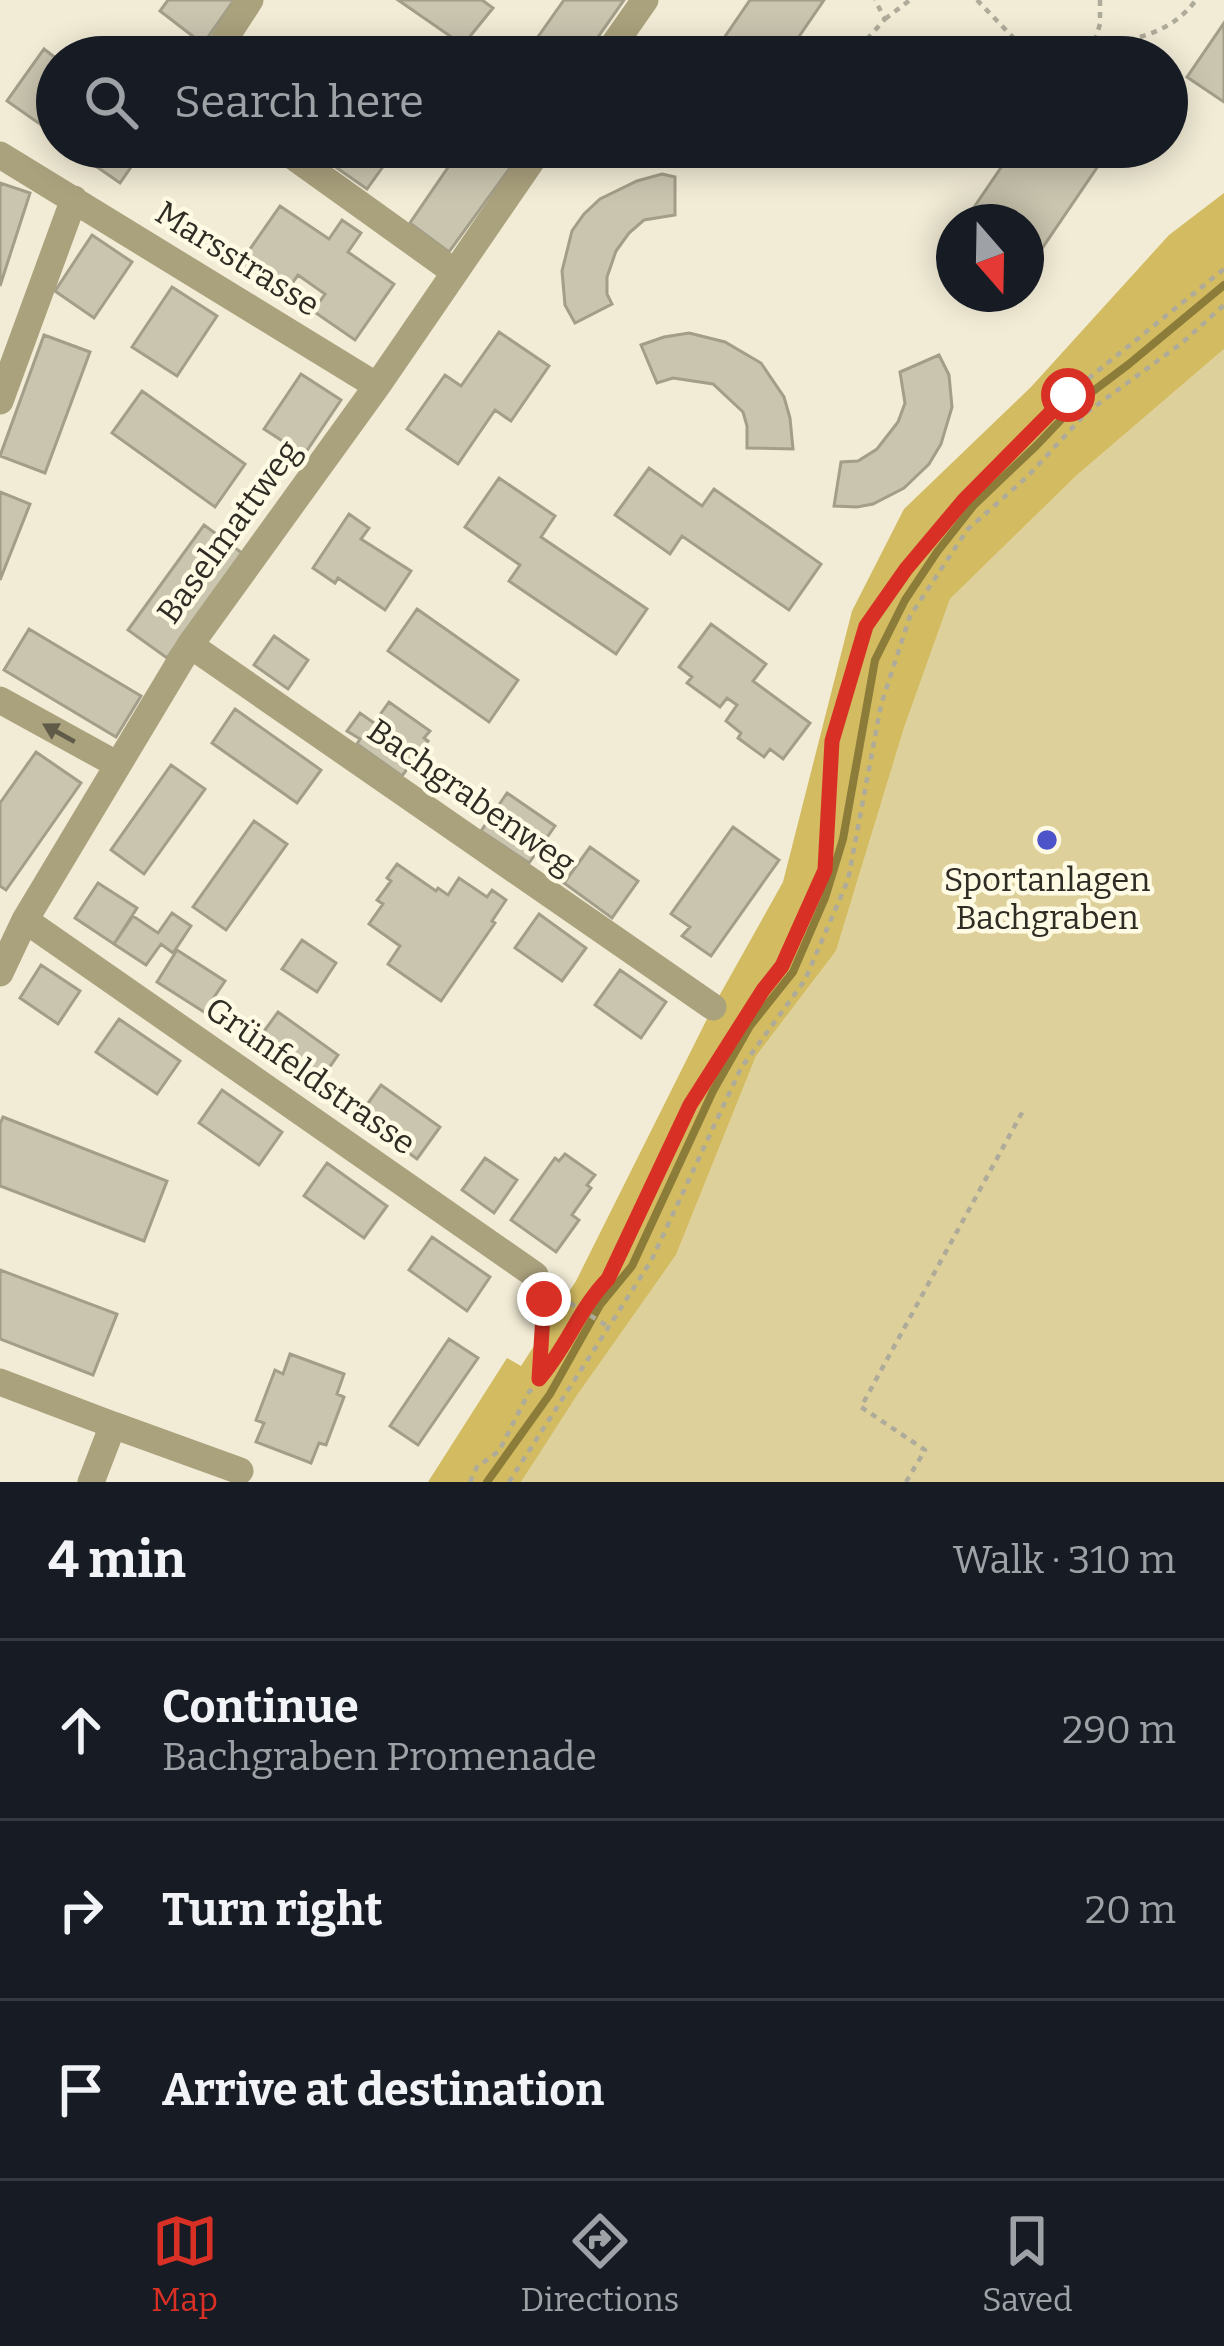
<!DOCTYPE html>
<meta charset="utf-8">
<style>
body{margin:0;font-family:Bitter,serif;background:#242831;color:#f1f3f6}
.compass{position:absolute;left:936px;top:204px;width:108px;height:108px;border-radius:50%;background:#171b24;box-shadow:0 6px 30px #0003;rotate:160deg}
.stop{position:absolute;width:36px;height:36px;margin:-27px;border:9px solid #d93025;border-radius:50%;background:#fff}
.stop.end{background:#d93025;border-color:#fff;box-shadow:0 3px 12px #0008}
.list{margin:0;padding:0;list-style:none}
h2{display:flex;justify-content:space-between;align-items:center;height:156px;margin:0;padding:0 48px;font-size:51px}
h2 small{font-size:39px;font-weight:400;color:#9ea1a6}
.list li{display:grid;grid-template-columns:78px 1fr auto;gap:36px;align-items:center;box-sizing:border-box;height:180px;padding:0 48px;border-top:3px solid #363941}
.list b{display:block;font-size:45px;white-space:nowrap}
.list p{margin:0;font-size:39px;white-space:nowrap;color:#9ea1a6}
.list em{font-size:39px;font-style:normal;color:#9ea1a6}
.icon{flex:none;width:66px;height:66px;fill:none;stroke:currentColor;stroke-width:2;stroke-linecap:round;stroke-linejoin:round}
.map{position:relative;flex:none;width:1224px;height:1482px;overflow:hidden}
.search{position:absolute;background:#171b24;box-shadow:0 6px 30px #0003;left:36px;right:36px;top:36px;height:132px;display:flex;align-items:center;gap:30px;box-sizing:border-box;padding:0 42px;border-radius:66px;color:#9ea1a6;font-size:45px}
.sheet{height:696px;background:#171b24}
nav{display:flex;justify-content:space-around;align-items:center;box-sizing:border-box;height:168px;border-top:3px solid #363941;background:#171b24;font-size:33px;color:#9ea1a6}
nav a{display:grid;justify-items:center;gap:6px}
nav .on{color:#d93025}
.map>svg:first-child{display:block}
.green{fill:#ddd09b}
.forest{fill:#d2bb60}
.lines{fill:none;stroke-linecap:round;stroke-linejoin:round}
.stream{stroke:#8c7c39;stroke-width:8}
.building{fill:#cac5af;stroke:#a39e89;stroke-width:3}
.path{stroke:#afab9a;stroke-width:4.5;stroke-dasharray:6 6;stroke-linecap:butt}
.minor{stroke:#aaa17d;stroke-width:27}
.oneway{fill:#605b48}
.route{stroke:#d93025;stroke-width:15}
.poi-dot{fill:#4d53c9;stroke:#fffae3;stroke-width:4.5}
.labels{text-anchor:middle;stroke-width:9;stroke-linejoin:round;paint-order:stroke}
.street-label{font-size:33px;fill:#2e2c24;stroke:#fffae3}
.poi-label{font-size:33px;fill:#2e2c24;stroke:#fffae3}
</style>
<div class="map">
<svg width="1224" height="1482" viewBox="0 0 1224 1482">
<rect width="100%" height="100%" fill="#f2ecd6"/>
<path class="green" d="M1224,349V1482H521L600,1355L604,1356L676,1255L756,1056L836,951L904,728L950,599L1077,475Z"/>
<path class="forest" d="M1224,193V349L1077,475L950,599L904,728L836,951L756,1056L676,1255L577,1395L521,1482H428L507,1358L521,1366L576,1281L713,1007L783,882L852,611L904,509L1031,387L1169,235Z"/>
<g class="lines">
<path class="stream" d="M487,1482L550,1394L600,1305L632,1266L713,1091L750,1026L793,972L825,898L843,839L875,660L905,600L937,552L974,505L1037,445L1076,404L1129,364L1224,285"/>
</g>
<path class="building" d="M168,0H234L203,44L160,11Z
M398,0H482L493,8L463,45Z
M564,0H624L584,57H559L535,41Z
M750,0H824L785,57H711Z
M1224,23V102L1187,77Z
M44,49L57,59V114L47,129L7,101Z
M76,147H145L120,183L74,151Z
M307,147H397L367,189Z
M462,147H525L449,252L410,223Z
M1015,147H1111L1026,272V222H964Z
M662,174L675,177V215L644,220L629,233L616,251L607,277V294L612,304L575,323L565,305L562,271L572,231L584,214L600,199L637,181Z
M0,183L30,193L0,286Z
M280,206L329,239L342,220L361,233L348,252L394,284L355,340L313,311L325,294L298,275L285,293L241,262Z
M92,235L132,262L94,318L55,291Z
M172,287L217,316L177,376L132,347Z
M499,332L549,366L511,421L495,410L458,464L407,429L445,375L461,386Z
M689,333L725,342L761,363L784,397L790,418L793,449L747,448V426L743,412L713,384L673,378L657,383L641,345L664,337Z
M44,335L90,352L45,473L0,456Z
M939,355L949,375L952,407L941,444L929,464L904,488L873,504L857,507L834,506L841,462L858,461L877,449L898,422L905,403L900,372Z
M301,374L341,400L304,455L264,429Z
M142,391L245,464L215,507L112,433Z
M649,468L702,506L714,489L821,564L789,610L682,536L670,554L615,515Z
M499,478L555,516L541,537L647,609L616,654L509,581L520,565L465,527Z
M0,492L30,504L0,580Z
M349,514L369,528L361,539L411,571L385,610L338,578L335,583L313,568Z
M204,525L242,553L167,658L128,630Z
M417,609L518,680L489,722L388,651Z
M711,624L766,664L753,681L810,723L783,759L770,749L764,757L738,738L741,733L726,721L737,705L727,698L720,707L687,683L692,677L679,667Z
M29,629L141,696L116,737L4,670Z
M274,636L308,660L288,689L254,665Z
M389,702L430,731L424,738L428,741L402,776L357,744L360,739L347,731L360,713L374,723Z
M235,709L321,770L297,803L212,743Z
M36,752L81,783L6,890L0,886V803Z
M171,765L205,789L144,874L111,850Z
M507,793L555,826L529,863L481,831Z
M254,821L287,844L226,930L193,907Z
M733,827L779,860L711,956L682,936L690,927L671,914Z
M590,847L638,881L612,918L564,883Z
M397,864L436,891L438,888L448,895L459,878L487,897L492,890L506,900L492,921L495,923L441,1001L388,964L400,946L369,924L383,904L377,900L391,881L387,878Z
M98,883L137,908L114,944L75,918Z
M172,913L191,926L173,953L161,944L146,965L114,944L133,916L158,933Z
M539,914L586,948L562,981L515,948Z
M302,940L336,963L317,992L282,969Z
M177,950L225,981L204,1012L157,982Z
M41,965L80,991L58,1024L20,998Z
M620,970L666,1002L641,1038L595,1005Z
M278,1012L338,1055L315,1088L254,1045Z
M119,1019L180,1061L157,1094L96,1052Z
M381,1085L440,1127L417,1159L358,1117Z
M222,1090L282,1132L259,1165L199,1123Z
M3,1117L167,1181L144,1241L0,1186V1124Z
M565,1154L595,1175L587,1185L591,1188L572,1215L579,1220L556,1252L511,1220L555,1158L559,1161Z
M485,1158L517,1180L494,1213L462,1190Z
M327,1163L387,1206L364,1238L304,1196Z
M432,1237L490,1277L467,1311L409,1270Z
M0,1270L117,1314L93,1375L0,1339Z
M449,1339L478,1358L418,1445L390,1426Z
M290,1354L344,1374L337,1394L344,1397L326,1445L319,1443L311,1463L256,1442L264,1423L256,1420L275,1370L283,1374Z"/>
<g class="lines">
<path class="path" d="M977,0L1030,55
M1100,0V24L1093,47C1133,39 1170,35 1196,0
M885,19L910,0
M851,57L885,19L875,0
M1030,57H1044
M1058,57L1093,47L1101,57
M722,147C746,158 768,167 789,147
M873,147C904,166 947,174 977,147
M570,1303L609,1327
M539,1379L543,1325
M470,1482L477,1467L499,1451L529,1392L559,1357L588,1299L607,1279L690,1105L763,990L782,966L825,870L832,741L866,626L906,569L964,500L1068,395L1224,269
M509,1482L651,1261L741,1068L805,980L848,880L881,705L910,616L967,530L1028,476L1086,413L1182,343L1224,305
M906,1482L925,1450L861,1407L1024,1109"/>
<path class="minor" d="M213,57L250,0
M605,57L645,0
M280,147L453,271
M0,155L377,386
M0,401L74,199
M190,645L713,1007
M0,700L118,765
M25,920L535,1275L544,1299
M0,973L25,920L190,645L377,386L541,147
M0,1382L113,1425L91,1482
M113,1425L240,1471"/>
</g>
<defs><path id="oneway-solid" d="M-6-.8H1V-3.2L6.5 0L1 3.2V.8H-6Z" transform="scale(3)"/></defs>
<use class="oneway" href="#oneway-solid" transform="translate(59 733) rotate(-151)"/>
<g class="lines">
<path class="route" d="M544,1299L539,1379C568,1346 578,1310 608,1279L690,1105L763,990L782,966L825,870L832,741L866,626L906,569L964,500L1068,395"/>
</g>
<circle class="poi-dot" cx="1047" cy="840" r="12"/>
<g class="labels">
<g class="street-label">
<text transform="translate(238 258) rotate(32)" y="12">Marsstrasse</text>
<text transform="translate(228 531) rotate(-54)" y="12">Baselmattweg</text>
<text transform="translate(472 796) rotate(35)" y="12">Bachgrabenweg</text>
<text transform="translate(311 1075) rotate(35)" y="12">Grünfeldstrasse</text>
</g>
<g class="poi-label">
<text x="1047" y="891">Sportanlagen<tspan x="1047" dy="38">Bachgraben</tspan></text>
</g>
</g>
</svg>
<svg class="compass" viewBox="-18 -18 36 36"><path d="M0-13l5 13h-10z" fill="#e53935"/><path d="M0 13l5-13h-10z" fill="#9ea1a6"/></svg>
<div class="stop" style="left:1068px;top:395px"></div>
<div class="stop end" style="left:544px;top:1299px"></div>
<div class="search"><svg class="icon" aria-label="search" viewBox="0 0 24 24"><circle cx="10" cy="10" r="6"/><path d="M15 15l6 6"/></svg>Search here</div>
</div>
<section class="sheet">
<h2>4 min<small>Walk · 310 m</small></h2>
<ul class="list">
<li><svg class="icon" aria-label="ahead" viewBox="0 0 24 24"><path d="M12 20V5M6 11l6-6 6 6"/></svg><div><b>Continue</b><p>Bachgraben Promenade</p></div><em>290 m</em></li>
<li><svg class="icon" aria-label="right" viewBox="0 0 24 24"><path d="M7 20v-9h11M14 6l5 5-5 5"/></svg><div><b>Turn right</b></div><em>20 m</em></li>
<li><svg class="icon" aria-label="arrive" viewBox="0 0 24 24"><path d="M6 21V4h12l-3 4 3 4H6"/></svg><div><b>Arrive at destination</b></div></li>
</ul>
</section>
<nav>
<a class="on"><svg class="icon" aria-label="map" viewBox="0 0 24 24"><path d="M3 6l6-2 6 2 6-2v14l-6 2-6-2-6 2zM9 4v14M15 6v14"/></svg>Map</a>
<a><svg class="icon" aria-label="directions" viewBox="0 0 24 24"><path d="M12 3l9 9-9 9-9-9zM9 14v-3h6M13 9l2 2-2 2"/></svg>Directions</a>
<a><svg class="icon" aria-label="saved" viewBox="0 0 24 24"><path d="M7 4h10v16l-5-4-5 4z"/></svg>Saved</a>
</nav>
